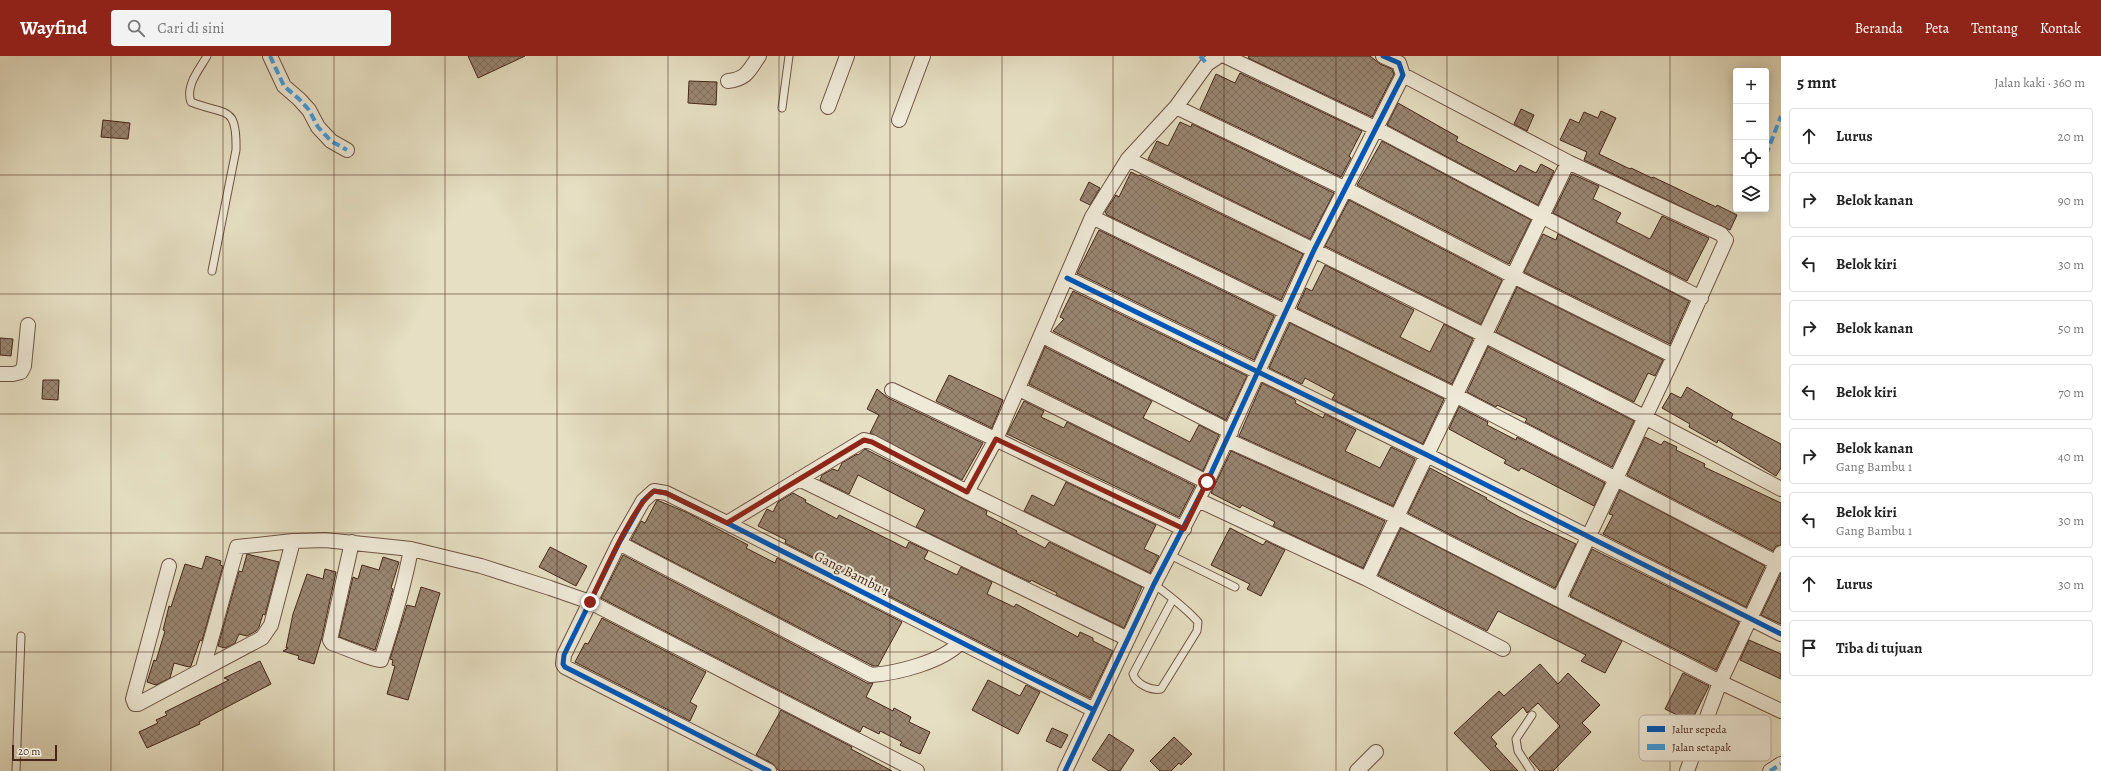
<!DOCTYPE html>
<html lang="id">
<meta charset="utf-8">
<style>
body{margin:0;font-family:Alegreya,serif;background:#f2f2f2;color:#222}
.controls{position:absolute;right:12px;top:12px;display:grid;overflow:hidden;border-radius:4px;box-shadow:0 2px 10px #0003}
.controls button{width:36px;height:36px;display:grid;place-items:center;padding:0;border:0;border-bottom:1px solid #e0e0e0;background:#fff;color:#222;font:20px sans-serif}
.scale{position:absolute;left:12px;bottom:10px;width:45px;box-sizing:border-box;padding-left:4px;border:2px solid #462619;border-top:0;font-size:11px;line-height:14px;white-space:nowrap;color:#462619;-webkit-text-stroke:3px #efead8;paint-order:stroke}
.stop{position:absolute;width:12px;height:12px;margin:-9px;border:3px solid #8f2418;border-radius:50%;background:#fff}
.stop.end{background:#8f2418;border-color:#fff;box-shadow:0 1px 4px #0008}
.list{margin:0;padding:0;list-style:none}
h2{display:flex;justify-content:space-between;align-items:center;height:52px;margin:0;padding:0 16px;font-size:17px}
h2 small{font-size:13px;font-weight:400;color:#767676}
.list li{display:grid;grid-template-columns:26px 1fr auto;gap:12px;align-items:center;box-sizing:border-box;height:56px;margin:0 8px 8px;padding:0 8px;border:1px solid #e0e0e0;border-radius:4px}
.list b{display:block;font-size:15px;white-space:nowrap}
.list p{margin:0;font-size:13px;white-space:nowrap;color:#767676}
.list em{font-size:13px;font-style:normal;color:#767676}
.icon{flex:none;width:22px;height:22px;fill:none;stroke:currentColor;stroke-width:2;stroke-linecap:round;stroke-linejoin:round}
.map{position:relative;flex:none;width:1781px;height:715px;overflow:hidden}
header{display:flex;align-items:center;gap:24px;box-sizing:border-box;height:56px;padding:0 20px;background:#8f2418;color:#fff}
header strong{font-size:19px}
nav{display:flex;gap:22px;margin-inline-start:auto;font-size:14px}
.search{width:280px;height:36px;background:#f2f2f2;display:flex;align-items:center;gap:10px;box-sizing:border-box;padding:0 14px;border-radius:4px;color:#767676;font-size:15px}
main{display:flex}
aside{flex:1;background:#fff}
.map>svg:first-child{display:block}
.building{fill:url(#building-cross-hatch);stroke:#462619}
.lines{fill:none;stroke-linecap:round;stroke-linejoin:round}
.service-casing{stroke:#6e5444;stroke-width:9}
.minor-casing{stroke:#6e5444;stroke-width:16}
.service{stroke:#efead8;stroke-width:7}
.minor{stroke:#efead8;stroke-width:14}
.quiet{stroke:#409cdf;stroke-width:4;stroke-dasharray:8 4;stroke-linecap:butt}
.cycleway-casing{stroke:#efead8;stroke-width:8}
.cycleway{stroke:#0057b8;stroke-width:5}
.route{stroke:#8f2418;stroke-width:5}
.grid{fill:none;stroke:#462619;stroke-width:1;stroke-opacity:0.55}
.labels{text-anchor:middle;stroke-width:4;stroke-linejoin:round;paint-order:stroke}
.street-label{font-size:14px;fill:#462619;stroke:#efead8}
.key{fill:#efead8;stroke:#bcaf9f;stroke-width:1}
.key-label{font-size:11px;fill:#462619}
</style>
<header>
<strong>Wayfind</strong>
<div class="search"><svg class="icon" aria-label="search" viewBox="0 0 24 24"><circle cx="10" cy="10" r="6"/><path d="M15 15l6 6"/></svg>Cari di sini</div>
<nav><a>Beranda</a><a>Peta</a><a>Tentang</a><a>Kontak</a></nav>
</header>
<main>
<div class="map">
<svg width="1781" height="715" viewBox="0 0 1781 715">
<defs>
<pattern id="building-cross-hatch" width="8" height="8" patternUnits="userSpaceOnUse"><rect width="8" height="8" fill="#998671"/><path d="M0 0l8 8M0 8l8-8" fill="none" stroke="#7f6d5c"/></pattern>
</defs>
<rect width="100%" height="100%" fill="#e6dfc3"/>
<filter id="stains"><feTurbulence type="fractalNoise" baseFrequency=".005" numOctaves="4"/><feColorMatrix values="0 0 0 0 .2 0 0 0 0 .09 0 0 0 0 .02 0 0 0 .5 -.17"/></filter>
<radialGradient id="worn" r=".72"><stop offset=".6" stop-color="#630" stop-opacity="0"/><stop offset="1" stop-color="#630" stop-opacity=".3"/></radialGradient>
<path class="building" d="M468,0H525L478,22Z
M1249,0H1370L1380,8L1392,13L1394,18L1372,61L1248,2Z
M1240,17L1362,75L1349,100L1351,102L1341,121L1200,53L1216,18L1235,27Z
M689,25L717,26L716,49L688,47Z
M1398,47L1458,81L1456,85L1516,116L1520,109L1536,117L1541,108L1554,115L1538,149L1387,69Z
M1521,53L1534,59L1527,75L1514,68Z
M1601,55L1616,62L1599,98L1630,113L1631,112L1652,122L1653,121L1716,151L1717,149L1737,159L1730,174L1584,104L1587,96L1560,84L1570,63L1579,67L1584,56L1598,62Z
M103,64L130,67L128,83L101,81Z
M1180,66L1191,71L1192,68L1334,137L1310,183L1148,103L1157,85L1168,90Z
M1382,85L1531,164L1509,208L1357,129Z
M1131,116L1139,120L1140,119L1303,198L1281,244L1107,159L1105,156L1116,139L1119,141Z
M1572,118L1599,130L1593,143L1621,157L1616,166L1650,183L1662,160L1709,182L1687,225L1553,157Z
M1089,126L1100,132L1090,149L1080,144Z
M1349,144L1502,224L1481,268L1325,190Z
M1099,174L1274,260L1254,304L1077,217Z
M1543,178L1556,184L1558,178L1689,245L1670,288L1524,216Z
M1325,209L1414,254L1400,281L1430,296L1444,268L1473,283L1452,328L1297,252L1306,232L1312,235Z
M1517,231L1663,304L1655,320L1648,317L1634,346L1496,276Z
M1073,235L1247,320L1226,364L1053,275L1064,263L1060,261Z
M1290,267L1444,343L1423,388L1332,343L1335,338L1305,322L1302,328L1269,312Z
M0,282L13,283L11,300L0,299Z
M1045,291L1152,345L1143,362L1190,386L1199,369L1219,379L1203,415L1029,328Z
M1488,291L1634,365L1612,411L1525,366L1527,363L1497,349L1496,351L1467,336Z
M949,319L1003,344L992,372L936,345Z
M43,324H59L58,344L42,343Z
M1262,327L1294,343L1296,345L1295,347L1323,362L1325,358L1356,374L1345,395L1380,412L1391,391L1415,403L1393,450L1239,380Z
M1687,331L1733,358L1731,362L1781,388V412L1776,420L1718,384L1717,387L1689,371L1690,368L1662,352L1671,337L1681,342Z
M877,333L888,342L983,387L962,424L870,377L879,359L867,353Z
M1024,345L1044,355L1041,361L1064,372L1067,366L1195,430L1179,461L1007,378Z
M1459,351L1488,366L1487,369L1516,384L1517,381L1605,427L1594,450L1521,412L1519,415L1504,407L1506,404L1449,373Z
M1645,381L1661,389L1664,385L1677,391L1676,394L1705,408L1704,411L1781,447V489L1776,490L1773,495L1627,419Z
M865,393L987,455L986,459L1017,475L1016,477L1045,492L1049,486L1142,531L1124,572L1056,539L1057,537L1031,524L1030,526L916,471L925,454L858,419L849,438L820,424L822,419L833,413L838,415L842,407L857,398L858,399Z
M1231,395L1385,465L1363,512L1273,470L1275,466L1242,449L1240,452L1211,437Z
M1430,412L1487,442L1486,443L1519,461L1576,488L1555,532L1408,457Z
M1066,426L1156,469L1144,493L1159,500L1150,517L1024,455L1032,439L1054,450Z
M1620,434L1765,510L1746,551L1603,478L1613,459L1609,458Z
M793,437L806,444L805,446L837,463L839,459L906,492L909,486L928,495L924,503L957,519L961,511L992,526L987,538L1014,551L1016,548L1078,581L1080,576L1093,582V585L1113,595L1090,642L785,487L786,484L758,470L767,453L773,456L778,446Z
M657,444L688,457L748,489L746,492L775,507L777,502L902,566L878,610H873L631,484L641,465L645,467Z
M1230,472L1263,489L1266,485L1285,494L1261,540L1247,533L1250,528L1211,509Z
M1401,472L1622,585L1605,617L1581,605L1586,599L1498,555L1487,575L1378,519Z
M550,491L587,510L576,530L539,511Z
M1592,493L1739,566L1716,614L1570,540Z
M247,498L279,506L265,559L263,558L259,571L256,575L247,580L239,578L235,587L225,592L218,590L239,515L242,516Z
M623,499L867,627H873L866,641L893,655L894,652L911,661L909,666L930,676L920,698L900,689L902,686L880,675L879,678L863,670L860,676L601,542Z
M206,500L221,505L220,509L223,510L202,585L200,584L191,610L189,611L174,607L170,622L156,629L147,626L154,604L156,605L165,575L163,574L169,550L171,551L185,508L202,513Z
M383,501L399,506L391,532L393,533L390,544L375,594L339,581L353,521L358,523L362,509L379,514Z
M325,513L336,516L322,581L314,608L298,603L299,600L283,595L288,592H286L293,558L307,518L323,523Z
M1781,517V568L1761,559Z
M421,531L440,537L408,644L387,638L395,610L392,609L393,604L390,603L407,549L415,551Z
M602,562L706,616L690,646L697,650L690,665L575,606L585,587L588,588Z
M1749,584L1781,598V623L1740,604Z
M260,605L271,628L225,652L199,666L200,668L147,692L139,676L158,667L156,664L167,659L165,656L229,624L224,622Z
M1540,608L1558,628L1568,617L1600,649L1582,667L1591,676L1553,715H1540L1529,702L1560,670L1538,647L1527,657L1523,651L1491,681L1497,688L1495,690L1518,715H1491L1454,677L1499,635L1504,640Z
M1683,617L1709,630L1691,666L1665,653Z
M988,624L1020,640L1026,629L1040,636L1018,678L972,654Z
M781,654L852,691L851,693L892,715H780L777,713L773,708L756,699Z
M1052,672L1068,679L1061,692L1046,685Z
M1109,678L1134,694L1120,715H1109L1092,704Z
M1174,681L1192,698L1181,709L1179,707L1171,715H1160L1150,705Z"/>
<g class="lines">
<defs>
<path id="service" d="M207,0C199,14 185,30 191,46C226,60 237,48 236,94L212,215
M782,52L789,0
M1170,499L1235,531
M1154,528C1169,540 1185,551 1198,566L1197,575L1161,633C1151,635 1136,628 1133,618L1173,543
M16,715L21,580
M1531,715L1518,695L1516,683L1532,659"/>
<path id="minor" d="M270,0L284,30L299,43L309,54L318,71L331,85L347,94
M1225,0L1375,72L1541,160L1701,242
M1403,19L1568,106L1721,178L1726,184L1674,300L1559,543
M728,25C747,23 749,14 759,0
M828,51L847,0
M1176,51L1346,133L1513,220L1674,300
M899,64L923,0
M1128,103C1347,210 1566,318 1781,433
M1092,161L1455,339L1781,509
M1067,222L1427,399L1781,578
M1041,279L1231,376
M0,318H13L21,316L24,310L28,269
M1019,333L1207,426
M892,334L1184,473
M1227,384L1397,461L1720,626L1781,655
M799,423L1128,583
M967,436L996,383L1092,161L1128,103L1176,51L1207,8L1219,0
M1198,444L1367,523L1503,593
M727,467L864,384L872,386L967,436L1154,528
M352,486L330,584L332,587C341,590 376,605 381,604C393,567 404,531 411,493
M619,487L871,619C898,617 942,606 961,586
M169,510L133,643L135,648H138L262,582L271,569L293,485
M1367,523L1568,106
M203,612L237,491L293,485L325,484L411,493L481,510L550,532L590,546L917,715
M769,715L565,611L563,608L564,599L619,487L643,445L654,435L666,437L727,467L1094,654
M1065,715L1154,528L1207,426L1314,194L1403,19L1399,7L1383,0
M1357,715L1376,696
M1687,715L1720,626L1781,497
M1770,715L1781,708"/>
</defs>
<use href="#service" class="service-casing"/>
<use href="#minor" class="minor-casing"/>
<use href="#service" class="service"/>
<use href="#minor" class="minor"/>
<path class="quiet" d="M270,0L284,30L299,43L309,54L318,71L331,85L347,94
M1200,0L1207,8
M1766,99L1781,60
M1737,155L1739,153
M1770,715L1781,708"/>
<defs>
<path id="cycleway" d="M1067,222L1427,399L1781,578
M769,715L565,611L563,608L564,599L619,487L643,445L654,435L666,437L727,467L1094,654
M1065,715L1154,528L1207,426L1314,194L1403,19L1399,7L1383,0"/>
</defs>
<use href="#cycleway" class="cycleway-casing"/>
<use href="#cycleway" class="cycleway"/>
</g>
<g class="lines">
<path class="route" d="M590,546C603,520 633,449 654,435L666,437L727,467L864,384L872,386L967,436L996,383L1184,473L1207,426"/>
</g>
<path class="grid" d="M111,0V715M223,0V715M334,0V715M445,0V715M557,0V715M668,0V715M779,0V715M890,0V715M1002,0V715M1113,0V715M1224,0V715M1336,0V715M1447,0V715M1558,0V715M1670,0V715M0,119H1736M1766,119H1781M0,238H1781M0,358H1781M0,477H1781M0,596H1781"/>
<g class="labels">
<g class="street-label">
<text transform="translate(852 517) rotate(27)" y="5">Gang Bambu 1</text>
</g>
</g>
<rect x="1639" y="659" width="132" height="46" rx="6" class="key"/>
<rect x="1647" y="670" width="18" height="6" fill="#0057b8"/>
<rect x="1647" y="688" width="18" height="6" fill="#409cdf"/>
<g class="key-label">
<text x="1672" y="677">Jalur sepeda</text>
<text x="1672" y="695">Jalan setapak</text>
</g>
<rect width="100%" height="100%" filter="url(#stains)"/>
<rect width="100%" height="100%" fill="url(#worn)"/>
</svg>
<div class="controls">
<button>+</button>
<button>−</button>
<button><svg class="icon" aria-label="locate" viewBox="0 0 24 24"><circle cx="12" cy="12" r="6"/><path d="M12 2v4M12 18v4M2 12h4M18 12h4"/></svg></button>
<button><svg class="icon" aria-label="layers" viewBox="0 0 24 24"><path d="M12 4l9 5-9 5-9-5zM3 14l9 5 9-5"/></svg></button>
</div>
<div class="scale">20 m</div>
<div class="stop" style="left:1207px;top:426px"></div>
<div class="stop end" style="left:590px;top:546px"></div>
</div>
<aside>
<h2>5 mnt<small>Jalan kaki · 360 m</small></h2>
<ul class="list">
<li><svg class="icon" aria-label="ahead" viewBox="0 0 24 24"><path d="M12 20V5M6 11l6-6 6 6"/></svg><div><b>Lurus</b></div><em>20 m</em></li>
<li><svg class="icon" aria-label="right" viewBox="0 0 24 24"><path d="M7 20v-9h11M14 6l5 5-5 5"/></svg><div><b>Belok kanan</b></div><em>90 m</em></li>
<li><svg class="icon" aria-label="left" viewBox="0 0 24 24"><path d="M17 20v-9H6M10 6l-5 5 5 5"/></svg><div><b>Belok kiri</b></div><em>30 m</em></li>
<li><svg class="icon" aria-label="right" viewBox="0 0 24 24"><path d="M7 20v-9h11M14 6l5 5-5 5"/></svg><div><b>Belok kanan</b></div><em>50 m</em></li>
<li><svg class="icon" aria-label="left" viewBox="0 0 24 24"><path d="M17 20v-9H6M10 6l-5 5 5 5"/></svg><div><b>Belok kiri</b></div><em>70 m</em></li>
<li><svg class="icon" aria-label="right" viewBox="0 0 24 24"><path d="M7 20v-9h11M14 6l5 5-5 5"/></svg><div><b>Belok kanan</b><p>Gang Bambu 1</p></div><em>40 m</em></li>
<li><svg class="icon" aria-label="left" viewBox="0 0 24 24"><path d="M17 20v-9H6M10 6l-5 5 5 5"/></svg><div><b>Belok kiri</b><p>Gang Bambu 1</p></div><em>30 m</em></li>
<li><svg class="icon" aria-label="ahead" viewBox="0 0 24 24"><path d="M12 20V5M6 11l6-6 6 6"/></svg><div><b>Lurus</b></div><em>30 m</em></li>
<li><svg class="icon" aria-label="arrive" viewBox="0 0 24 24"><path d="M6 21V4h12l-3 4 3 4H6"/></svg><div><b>Tiba di tujuan</b></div></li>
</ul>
</aside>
</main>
